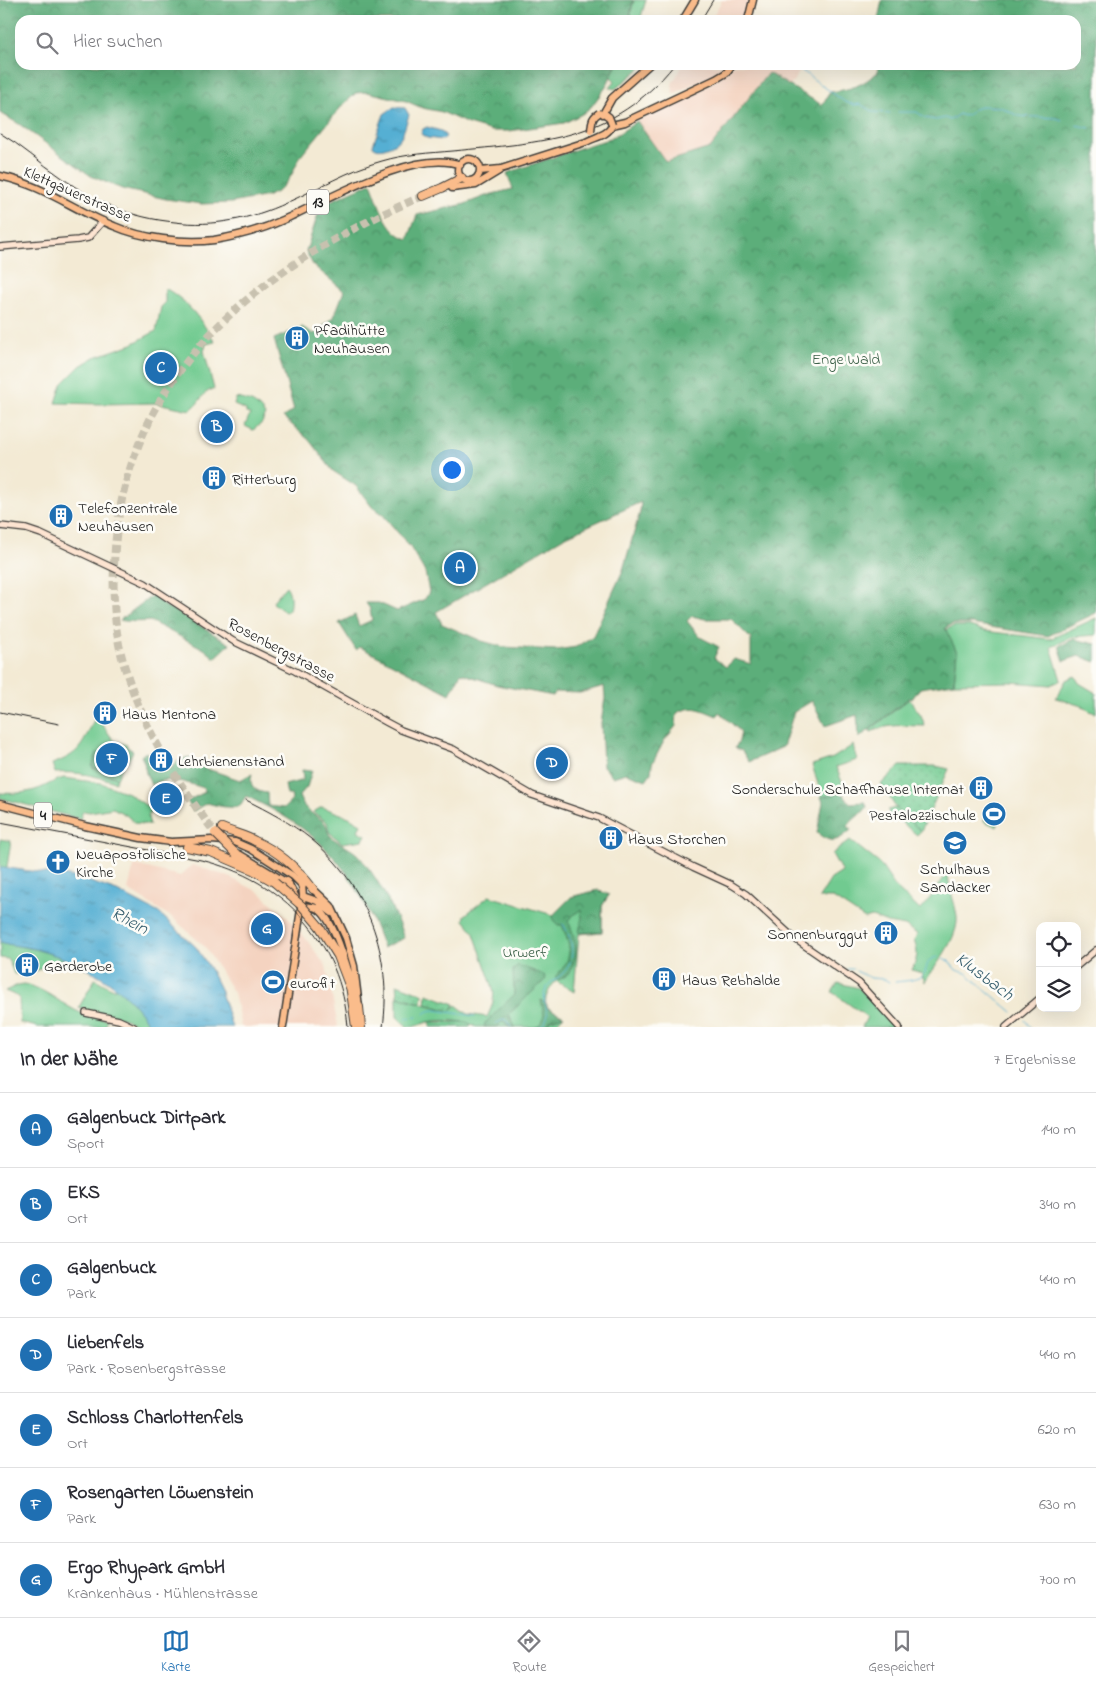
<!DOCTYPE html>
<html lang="de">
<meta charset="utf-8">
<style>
body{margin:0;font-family:"Indie Flower",sans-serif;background:#f7f7f7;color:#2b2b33}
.controls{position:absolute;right:15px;bottom:15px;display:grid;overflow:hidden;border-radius:10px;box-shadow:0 5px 20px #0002}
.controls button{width:45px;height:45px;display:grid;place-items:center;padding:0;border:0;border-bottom:1px solid #e1e1e2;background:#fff;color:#2b2b33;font:25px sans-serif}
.you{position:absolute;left:451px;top:469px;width:18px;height:18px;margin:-12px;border:4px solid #fff;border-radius:50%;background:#1a73e8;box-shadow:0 0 0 8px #1a73e833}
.badge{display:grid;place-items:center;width:32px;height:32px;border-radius:50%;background:#1f6fb2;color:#fff;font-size:16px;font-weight:700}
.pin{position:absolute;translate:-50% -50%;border:2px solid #fff;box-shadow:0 1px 5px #0006}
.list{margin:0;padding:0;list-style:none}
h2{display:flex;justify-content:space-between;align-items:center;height:65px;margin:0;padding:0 20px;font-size:21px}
h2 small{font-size:16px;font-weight:400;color:#7c7c81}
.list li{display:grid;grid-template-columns:32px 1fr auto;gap:15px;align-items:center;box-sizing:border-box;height:75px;padding:0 20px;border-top:1px solid #e1e1e2}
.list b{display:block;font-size:19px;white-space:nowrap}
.list p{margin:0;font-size:16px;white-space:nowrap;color:#7c7c81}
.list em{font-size:16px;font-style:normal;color:#7c7c81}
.icon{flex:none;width:28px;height:28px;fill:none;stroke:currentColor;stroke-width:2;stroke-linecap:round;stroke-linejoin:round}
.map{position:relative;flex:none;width:1096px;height:1027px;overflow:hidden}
.search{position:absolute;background:#fff;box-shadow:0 5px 20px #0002;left:15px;right:15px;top:15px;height:55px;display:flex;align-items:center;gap:12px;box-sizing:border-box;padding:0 18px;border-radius:15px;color:#7c7c81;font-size:19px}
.sheet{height:590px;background:#fff}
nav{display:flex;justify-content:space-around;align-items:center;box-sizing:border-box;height:70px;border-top:1px solid #e1e1e2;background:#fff;font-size:14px;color:#7c7c81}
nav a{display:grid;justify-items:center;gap:2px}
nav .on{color:#1f6fb2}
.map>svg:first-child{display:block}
.built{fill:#f4d3c0}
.green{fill:#71ca90;stroke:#467356}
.forest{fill:url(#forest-crowns);stroke:#3c654b;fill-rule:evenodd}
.garden{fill:url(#garden-dots);stroke:#467356}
.water{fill:url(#water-ripples);stroke:#386678}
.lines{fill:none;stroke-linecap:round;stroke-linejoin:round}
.stream{stroke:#55afd3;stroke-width:1}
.highway-tunnel{stroke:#c8c1af;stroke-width:8;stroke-dasharray:8 4;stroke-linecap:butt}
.secondary-casing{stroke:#3c3b38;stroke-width:8}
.primary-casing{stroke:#3c3b38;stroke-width:9}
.highway-casing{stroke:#3c3b38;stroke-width:10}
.secondary{stroke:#fde4d1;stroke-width:5.5}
.primary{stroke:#fabc8b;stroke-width:6}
.highway{stroke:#fabc8b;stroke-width:8}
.rail{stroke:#1c1c1c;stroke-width:1}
.primary-bridge-casing{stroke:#3c3b38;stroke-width:9;stroke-linecap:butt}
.highway-bridge-casing{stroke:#3c3b38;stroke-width:10;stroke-linecap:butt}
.primary-bridge{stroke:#fabc8b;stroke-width:6}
.highway-bridge{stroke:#fabc8b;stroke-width:8}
.labels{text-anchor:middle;stroke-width:5;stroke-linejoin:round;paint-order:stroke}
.shield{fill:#fdfcf7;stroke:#605f5e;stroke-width:1}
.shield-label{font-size:15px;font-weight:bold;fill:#1c1c1c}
.street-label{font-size:16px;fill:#1c1c1c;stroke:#fdfcf7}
.poi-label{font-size:16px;fill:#1c1c1c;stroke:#fdfcf7;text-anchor:start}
.park-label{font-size:16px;fill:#3e624a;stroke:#fdfcf7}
.water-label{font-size:18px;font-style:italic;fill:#365e6e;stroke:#fdfcf7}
</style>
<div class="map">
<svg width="1096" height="1027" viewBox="0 0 1096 1027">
<defs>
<pattern id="forest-crowns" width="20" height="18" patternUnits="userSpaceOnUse" patternTransform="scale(1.25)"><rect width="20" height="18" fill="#5cae7a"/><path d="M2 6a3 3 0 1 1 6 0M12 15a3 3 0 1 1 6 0" fill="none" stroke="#4b8d63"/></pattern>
<pattern id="garden-dots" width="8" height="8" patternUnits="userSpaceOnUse" patternTransform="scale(1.25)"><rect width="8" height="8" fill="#71ca90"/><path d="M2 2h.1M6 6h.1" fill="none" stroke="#61ad7c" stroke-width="1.8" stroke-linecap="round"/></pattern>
<pattern id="water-ripples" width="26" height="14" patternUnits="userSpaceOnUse" patternTransform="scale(1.25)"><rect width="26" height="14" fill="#55afd3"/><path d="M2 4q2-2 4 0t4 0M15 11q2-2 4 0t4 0" fill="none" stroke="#468eaa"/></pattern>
</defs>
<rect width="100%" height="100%" fill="#fdfcf7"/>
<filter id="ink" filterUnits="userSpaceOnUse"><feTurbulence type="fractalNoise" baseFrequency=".02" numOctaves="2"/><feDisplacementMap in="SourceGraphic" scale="10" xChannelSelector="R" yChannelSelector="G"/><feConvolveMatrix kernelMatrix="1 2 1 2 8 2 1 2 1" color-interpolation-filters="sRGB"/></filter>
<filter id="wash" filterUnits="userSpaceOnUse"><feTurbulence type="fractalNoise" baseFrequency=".0096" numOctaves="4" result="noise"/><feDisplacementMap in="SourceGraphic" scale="20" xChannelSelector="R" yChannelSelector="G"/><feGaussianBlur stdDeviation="1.12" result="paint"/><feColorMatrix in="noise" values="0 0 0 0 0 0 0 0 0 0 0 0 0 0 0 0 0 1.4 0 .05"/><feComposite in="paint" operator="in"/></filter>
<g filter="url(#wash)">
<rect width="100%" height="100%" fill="#f3ead4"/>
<path class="built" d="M722,0H750L744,20H711Z
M683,65H726L718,72L673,94L672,84Z
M734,65H792L800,71L790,86L768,73L710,148L666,162L637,121L709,85Z
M135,865L180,876L192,865L227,876L259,892L286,916L303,935L326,966L338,1027H241L234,993L205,947L173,918L128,890L132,873Z"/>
<path class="green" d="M634,0H646L640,20H629Z
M616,65H641V68L615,89L610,87L615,81L611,77Z
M165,288C188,301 201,320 215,342L206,344L204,351L214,389C201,392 202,402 190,410L157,403L101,404L56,403L62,384L80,366L95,357L132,344L156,331L161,307L165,303Z
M236,398C251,401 256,402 265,415L262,423L253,430L245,426L250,414L246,413V410L234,405Z
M286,586C291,592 291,602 289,610L285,612L274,604L273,601Z
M1096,618V635L1073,637L1051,647L1061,680L1051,685L1010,682L954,683L957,652L945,630L954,626H970L984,631L1050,639Z
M1075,676L1079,683L1096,693V713L1089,711L1085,707L1056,698L1066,680Z
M909,699L921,715L925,726C906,726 889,723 871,732L870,730Z
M97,719C105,725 110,739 117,742L110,757H108L92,768L117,778L115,782C96,776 76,771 55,773L52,764C80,754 82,746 94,720Z
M853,745L857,760L836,767L846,792L822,797L812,765L833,758Z
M64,778L101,783L128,793L151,809L148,817L150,825L135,823L126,815L113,808L90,812L83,811L80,819L0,798V793C15,794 31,793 45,786C51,783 56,780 64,778Z
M991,802L1005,807L997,827L984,821Z
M322,807L349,817L361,824L358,831L366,835L363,840L342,843L329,832L327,822L313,812Z
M895,808L921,831L917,835L896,818L889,815L888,810Z
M0,839L11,841L7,867H0Z
M850,840L880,864L896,888L920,910L935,892L937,893L940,888L938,886L948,872C948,887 955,901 957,917C959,937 936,965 925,982L921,973L912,970C917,959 919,952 914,941L917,934L905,926L887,923L872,917L865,919L833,898H819L831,879L842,872L832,854Z
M598,890L609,895L602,906V932L579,934L574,992L556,981C551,986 541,1001 548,1008C551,1011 560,1014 564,1016L553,1027H476C467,1020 439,1019 428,1022C421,1024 415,1027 408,1027L397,1017V997L451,1011L456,1005L468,1014L487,1017C492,1007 495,999 493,988L473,931L464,920L465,915L489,896L553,915L571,897Z
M0,942L35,949L65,958L28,974H14L8,959L0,958Z
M95,979L113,989L117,987C130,998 142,1012 150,1027H139L131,1021L122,1018L93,1013L79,1007Z
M838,983L859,988L895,1027H862L867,1017L832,992Z
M24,984C45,988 62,1005 81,1013C89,1017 98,1018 108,1020L105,1027H38L20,1023L19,997L5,991L18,985Z"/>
<path class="forest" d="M0,0H633L629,20H20V65H616L606,87L591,107L582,114L564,123L509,131H492L468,124L442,112L422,108L406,101L367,92L356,93L342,106L300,157L291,176L285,184L277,192L268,196L231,203L201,204L166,199L122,189L91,176L19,124L0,113Z
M882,0H1096V613L1048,636L971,624H953L945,628L957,652L954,683L920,688L912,699L909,698L859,738L857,715L825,726L812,701L794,712L783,747L749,762L742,751L735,748L739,741L741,732L720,713L717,716C701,710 694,704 677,713L676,726L664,741L652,764L651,773L646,780L626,773L613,777L603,766L601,723L605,698L604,686L580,693L555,692L553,696L497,685L461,673L450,694L360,647L356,650L339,623L355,615L359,626L372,620L370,609L366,603H379L397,611L425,599L429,592L425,572L410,547L383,515L372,507L356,486L333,471L309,440L283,417L294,410L274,339L302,327L314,334L334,317L344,291L313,265L306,251L321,205L371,183C379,202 385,232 408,239L417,215L465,204L488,195L513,189L507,173L592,144C610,140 622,132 637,121L666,162L710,148L768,73L822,105L830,92C852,89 861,86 878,72L877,65H1076V20H878ZM641,502L640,512L623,570L593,636L576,647L556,650L504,647L482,641L442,624L436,612L564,537ZM692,616L705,619H731L751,639V664L734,659L726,667L714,658L719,647L700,637L687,621Z
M153,595L165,606L178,612L230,644L215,658L204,649L150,621C144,622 126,622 120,620Z
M1074,639L1096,644V662L1079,656L1064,661L1059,646Z
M146,752L154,762L170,769L179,760L189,757L199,766L240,780L252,774C248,786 256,792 267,793L268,806L284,808L292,800L291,795H287L285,785L303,780L302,770L312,771L307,787L299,796C303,807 309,812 319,818C321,820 324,821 325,823C327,826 327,831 329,834C336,843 348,846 357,854C377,875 395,911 404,938L383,948C365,896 341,854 293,822C278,812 262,804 246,796L240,806C229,809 218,806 207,803L193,811L187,801L205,792L204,788C186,783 169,775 151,785L146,773L144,762L141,756Z
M842,793L850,803L865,802L867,807C863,814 854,817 848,826L851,830C838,841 832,845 817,833L823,802L821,797Z
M598,890L609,895L602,906V932L579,933L582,918L581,909L568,920C570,926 573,933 575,939C578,954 574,975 558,980L555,977C574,958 571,948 562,925H558L553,920V915L571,897Z
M518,965L544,975L546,979L509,1014L515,1027H509L508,1024L502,1022L497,1027H484L485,1023L514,995L513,970Z
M541,1000L546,1003L548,1008L564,1016L551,1020L544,1027H536C548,1019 543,1012 541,1000Z"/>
<path class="garden" d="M117,742L127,745V747L133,751L128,761L126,760L117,778L92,767L97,753L110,757Z
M548,750L564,759L560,772L556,769L554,773L540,766Z
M900,766H936L949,769L921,831L898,811L881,784Z
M397,984L423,994L422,1003L398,996Z
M427,994L455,1004L451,1011L426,1004Z
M430,1022H466L471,1024L470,1027H430Z"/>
<path class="water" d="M394,107L405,108L409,115C403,132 403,143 384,148C379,149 377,149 373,146L374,142L384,114Z
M427,127L441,131L446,136L443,140L427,138L421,134L423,129Z
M0,867L76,877L117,891L159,913L196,947L209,967L220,989L232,1027H150C126,984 80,961 34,949C23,946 11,946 0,942Z"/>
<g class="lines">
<path class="stream" d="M794,65L845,102L855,105L860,104L873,112L890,113
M898,112H917L925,118L936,120L945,118L950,120L959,114L964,116L969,114L972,110L983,106L1001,107L1018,116L1056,118L1062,120
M1076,125L1090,128
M942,959L949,961L956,970L966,973L1012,1012
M847,969H853
M856,971L871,978L884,979L889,982
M895,982C903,981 913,981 920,977C930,973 922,959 938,957
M424,1014L429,1011L434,1010L475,1016
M406,1018L417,1017
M1025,1020L1030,1027
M496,1024L504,1019L506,1020L511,1027
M540,1027C557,1014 539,1005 546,989C548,983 555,980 560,976C577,962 574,941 563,924"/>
</g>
</g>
<g filter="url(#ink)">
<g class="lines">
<path class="highway-tunnel" d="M212,829C176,780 144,729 126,671C113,632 112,588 115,548C129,366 267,262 423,196"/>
<defs>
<path id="secondary" d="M0,247L78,240L88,238L103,221
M0,526L26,529L41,534L145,583L233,641L295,671L386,722L401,730L453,749L532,795L599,818L693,867L732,885L746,894L795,939L859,983L899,1027
M1077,966L1096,950
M86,1013L119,1020L134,1027
M1006,1027L1040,998"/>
<path id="primary" d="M683,20L695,0
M748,20L753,0
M603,114L612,98L649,65
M458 170a11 11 0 1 1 22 0a11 11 0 1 1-22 0Z
M480,171L501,169L586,142C595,137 609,135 612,125L625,122L716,79L726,73L732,65
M0,176C43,185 74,210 114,226C141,238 184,244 214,240C238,236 261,230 283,220C324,202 416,147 460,165
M452,188L476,185L499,171
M0,804L85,826L141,838L171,842L212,840L235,842L251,849L293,876L302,885L303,896L283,1027
M239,854L289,884
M287,881L299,903
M313,889L331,906L346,938L354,966L359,1007
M303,896L317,901L332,913
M300,906C305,907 311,906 316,908C334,916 347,968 353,986"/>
<path id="highway" d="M423,196L442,188L462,178
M222,828C233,833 245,835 255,841C278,851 298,869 313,889
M187,847L211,852L253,870
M233,851L253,870L274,882
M300,873L302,885
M320,927L338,956L351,990
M350,985L356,1027
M359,1007L361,1027"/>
</defs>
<use href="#secondary" class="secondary-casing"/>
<use href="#primary" class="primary-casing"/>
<use href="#highway" class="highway-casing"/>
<use href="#secondary" class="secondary"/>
<use href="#primary" class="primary"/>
<use href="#highway" class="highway"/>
<path class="rail" d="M701,20L713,0
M0,133C22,146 40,163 61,177C96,203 132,218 175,222C213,227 251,219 286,203C318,189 348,170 382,161C405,154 430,153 453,151C542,142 613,141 674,65
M0,712L59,724
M246,800C268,811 291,823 311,839C367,884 393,957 383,1027
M0,822L201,860C284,880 341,941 348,1027"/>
<defs>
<path id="primary-bridge" d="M605,114L609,117L612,125
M591,131C592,123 591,118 599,113"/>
<path id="highway-bridge" d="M215,833L233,851
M274,882L302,906L320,927"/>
</defs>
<use href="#primary-bridge" class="primary-bridge-casing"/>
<use href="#highway-bridge" class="highway-bridge-casing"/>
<use href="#primary-bridge" class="primary-bridge"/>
<use href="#highway-bridge" class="highway-bridge"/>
</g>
</g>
<defs>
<symbol id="building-disc" viewBox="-11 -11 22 22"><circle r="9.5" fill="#1f6fb2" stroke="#fdfcf7"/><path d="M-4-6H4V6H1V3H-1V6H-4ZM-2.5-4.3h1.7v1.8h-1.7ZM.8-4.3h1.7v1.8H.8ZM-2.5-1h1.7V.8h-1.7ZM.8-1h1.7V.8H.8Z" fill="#fff"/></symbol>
<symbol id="stadium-disc" viewBox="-11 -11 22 22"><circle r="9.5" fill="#1f6fb2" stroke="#fdfcf7"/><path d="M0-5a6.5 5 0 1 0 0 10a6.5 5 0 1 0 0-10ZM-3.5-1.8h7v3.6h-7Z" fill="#fff"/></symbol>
<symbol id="school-disc" viewBox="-11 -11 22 22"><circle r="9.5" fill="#1f6fb2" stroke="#fdfcf7"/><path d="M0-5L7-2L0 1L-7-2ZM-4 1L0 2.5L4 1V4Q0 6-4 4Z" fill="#fff"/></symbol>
<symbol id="church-disc" viewBox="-11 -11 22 22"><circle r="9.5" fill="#1f6fb2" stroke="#fdfcf7"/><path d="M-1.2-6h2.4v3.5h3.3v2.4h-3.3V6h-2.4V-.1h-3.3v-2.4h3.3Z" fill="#fff"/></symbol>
</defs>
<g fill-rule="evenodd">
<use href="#building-disc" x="283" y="324" width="28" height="28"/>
<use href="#building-disc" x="200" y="464" width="28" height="28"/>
<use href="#building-disc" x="47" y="502" width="28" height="28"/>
<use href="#building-disc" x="91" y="699" width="28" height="28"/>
<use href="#building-disc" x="147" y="746" width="28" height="28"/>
<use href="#building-disc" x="967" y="774" width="28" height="28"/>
<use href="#stadium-disc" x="980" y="800" width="28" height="28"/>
<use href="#building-disc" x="597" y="824" width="28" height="28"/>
<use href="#school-disc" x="941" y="829" width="28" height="28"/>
<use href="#church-disc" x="44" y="848" width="28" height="28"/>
<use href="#building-disc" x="872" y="919" width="28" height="28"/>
<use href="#building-disc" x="13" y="951" width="28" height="28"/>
<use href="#building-disc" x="650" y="965" width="28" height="28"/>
<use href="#stadium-disc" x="259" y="968" width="28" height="28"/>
</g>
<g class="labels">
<g class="shield">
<rect x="307" y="189.5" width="22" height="25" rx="4"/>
<rect x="34" y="802.5" width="18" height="25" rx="4"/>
</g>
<g class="shield-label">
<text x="318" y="207">13</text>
<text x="43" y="820">4</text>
</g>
<g class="street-label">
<text transform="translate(78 193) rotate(24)" y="6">Klettgauerstrasse</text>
<text transform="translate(282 649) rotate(28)" y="6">Rosenbergstrasse</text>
</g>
<g class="poi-label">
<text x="314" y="335">Pfadihütte<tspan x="314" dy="18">Neuhausen</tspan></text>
<text x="232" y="484">Ritterburg</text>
<text x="78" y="513">Telefonzentrale<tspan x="78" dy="18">Neuhausen</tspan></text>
<text x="122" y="719">Haus Mentona</text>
<text x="178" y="766">Lehrbienenstand</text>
<text x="964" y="794" text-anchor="end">Sonderschule Schaffhause Internat</text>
<text x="976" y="820" text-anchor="end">Pestalozzischule</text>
<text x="628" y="844">Haus Storchen</text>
<text x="76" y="859">Neuapostolische<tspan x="76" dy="18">Kirche</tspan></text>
<text x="955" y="874" text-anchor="middle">Schulhaus<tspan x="955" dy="18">Sandacker</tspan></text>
<text x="868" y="939" text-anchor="end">Sonnenburggut</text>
<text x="44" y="971">Garderobe</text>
<text x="682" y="985">Haus Rebhalde</text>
<text x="290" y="988">eurofit</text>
</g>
<g class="park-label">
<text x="846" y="364">Enge Wald</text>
<text x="525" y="957">Urwerf</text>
</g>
<g class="water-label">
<text transform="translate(130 920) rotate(28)" y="6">Rhein</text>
<text transform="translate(985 976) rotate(37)" y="6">Klusbach</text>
</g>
</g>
</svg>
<div class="controls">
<button><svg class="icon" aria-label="locate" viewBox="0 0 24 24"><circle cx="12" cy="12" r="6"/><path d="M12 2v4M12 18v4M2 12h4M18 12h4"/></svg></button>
<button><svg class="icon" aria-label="layers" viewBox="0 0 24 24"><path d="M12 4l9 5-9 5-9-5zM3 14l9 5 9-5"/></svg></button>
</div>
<div class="you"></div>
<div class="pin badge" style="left:460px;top:568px">A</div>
<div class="pin badge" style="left:217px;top:427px">B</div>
<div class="pin badge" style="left:161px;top:368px">C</div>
<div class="pin badge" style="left:552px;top:763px">D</div>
<div class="pin badge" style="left:166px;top:799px">E</div>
<div class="pin badge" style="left:112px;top:759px">F</div>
<div class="pin badge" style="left:267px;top:929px">G</div>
<div class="search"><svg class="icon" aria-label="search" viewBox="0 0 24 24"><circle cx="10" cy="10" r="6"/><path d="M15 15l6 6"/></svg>Hier suchen</div>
</div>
<section class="sheet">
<h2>In der Nähe<small>7 Ergebnisse</small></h2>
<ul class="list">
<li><span class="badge">A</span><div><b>Galgenbuck Dirtpark</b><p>Sport</p></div><em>140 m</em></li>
<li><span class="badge">B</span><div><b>EKS</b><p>Ort</p></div><em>340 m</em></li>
<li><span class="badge">C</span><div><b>Galgenbuck</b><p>Park</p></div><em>440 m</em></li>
<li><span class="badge">D</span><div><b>Liebenfels</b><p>Park · Rosenbergstrasse</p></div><em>440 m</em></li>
<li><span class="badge">E</span><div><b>Schloss Charlottenfels</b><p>Ort</p></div><em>620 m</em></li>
<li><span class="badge">F</span><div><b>Rosengarten Löwenstein</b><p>Park</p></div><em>630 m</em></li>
<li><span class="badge">G</span><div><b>Ergo Rhypark GmbH</b><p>Krankenhaus · Mühlenstrasse</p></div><em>700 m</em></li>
</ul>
</section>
<nav>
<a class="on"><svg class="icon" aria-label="map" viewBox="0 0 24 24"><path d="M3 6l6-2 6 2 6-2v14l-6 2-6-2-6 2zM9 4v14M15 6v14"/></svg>Karte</a>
<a><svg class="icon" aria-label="directions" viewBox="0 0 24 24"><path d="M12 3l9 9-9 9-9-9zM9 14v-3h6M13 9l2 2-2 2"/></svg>Route</a>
<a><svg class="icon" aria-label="saved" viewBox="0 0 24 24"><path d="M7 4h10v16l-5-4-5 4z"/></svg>Gespeichert</a>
</nav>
